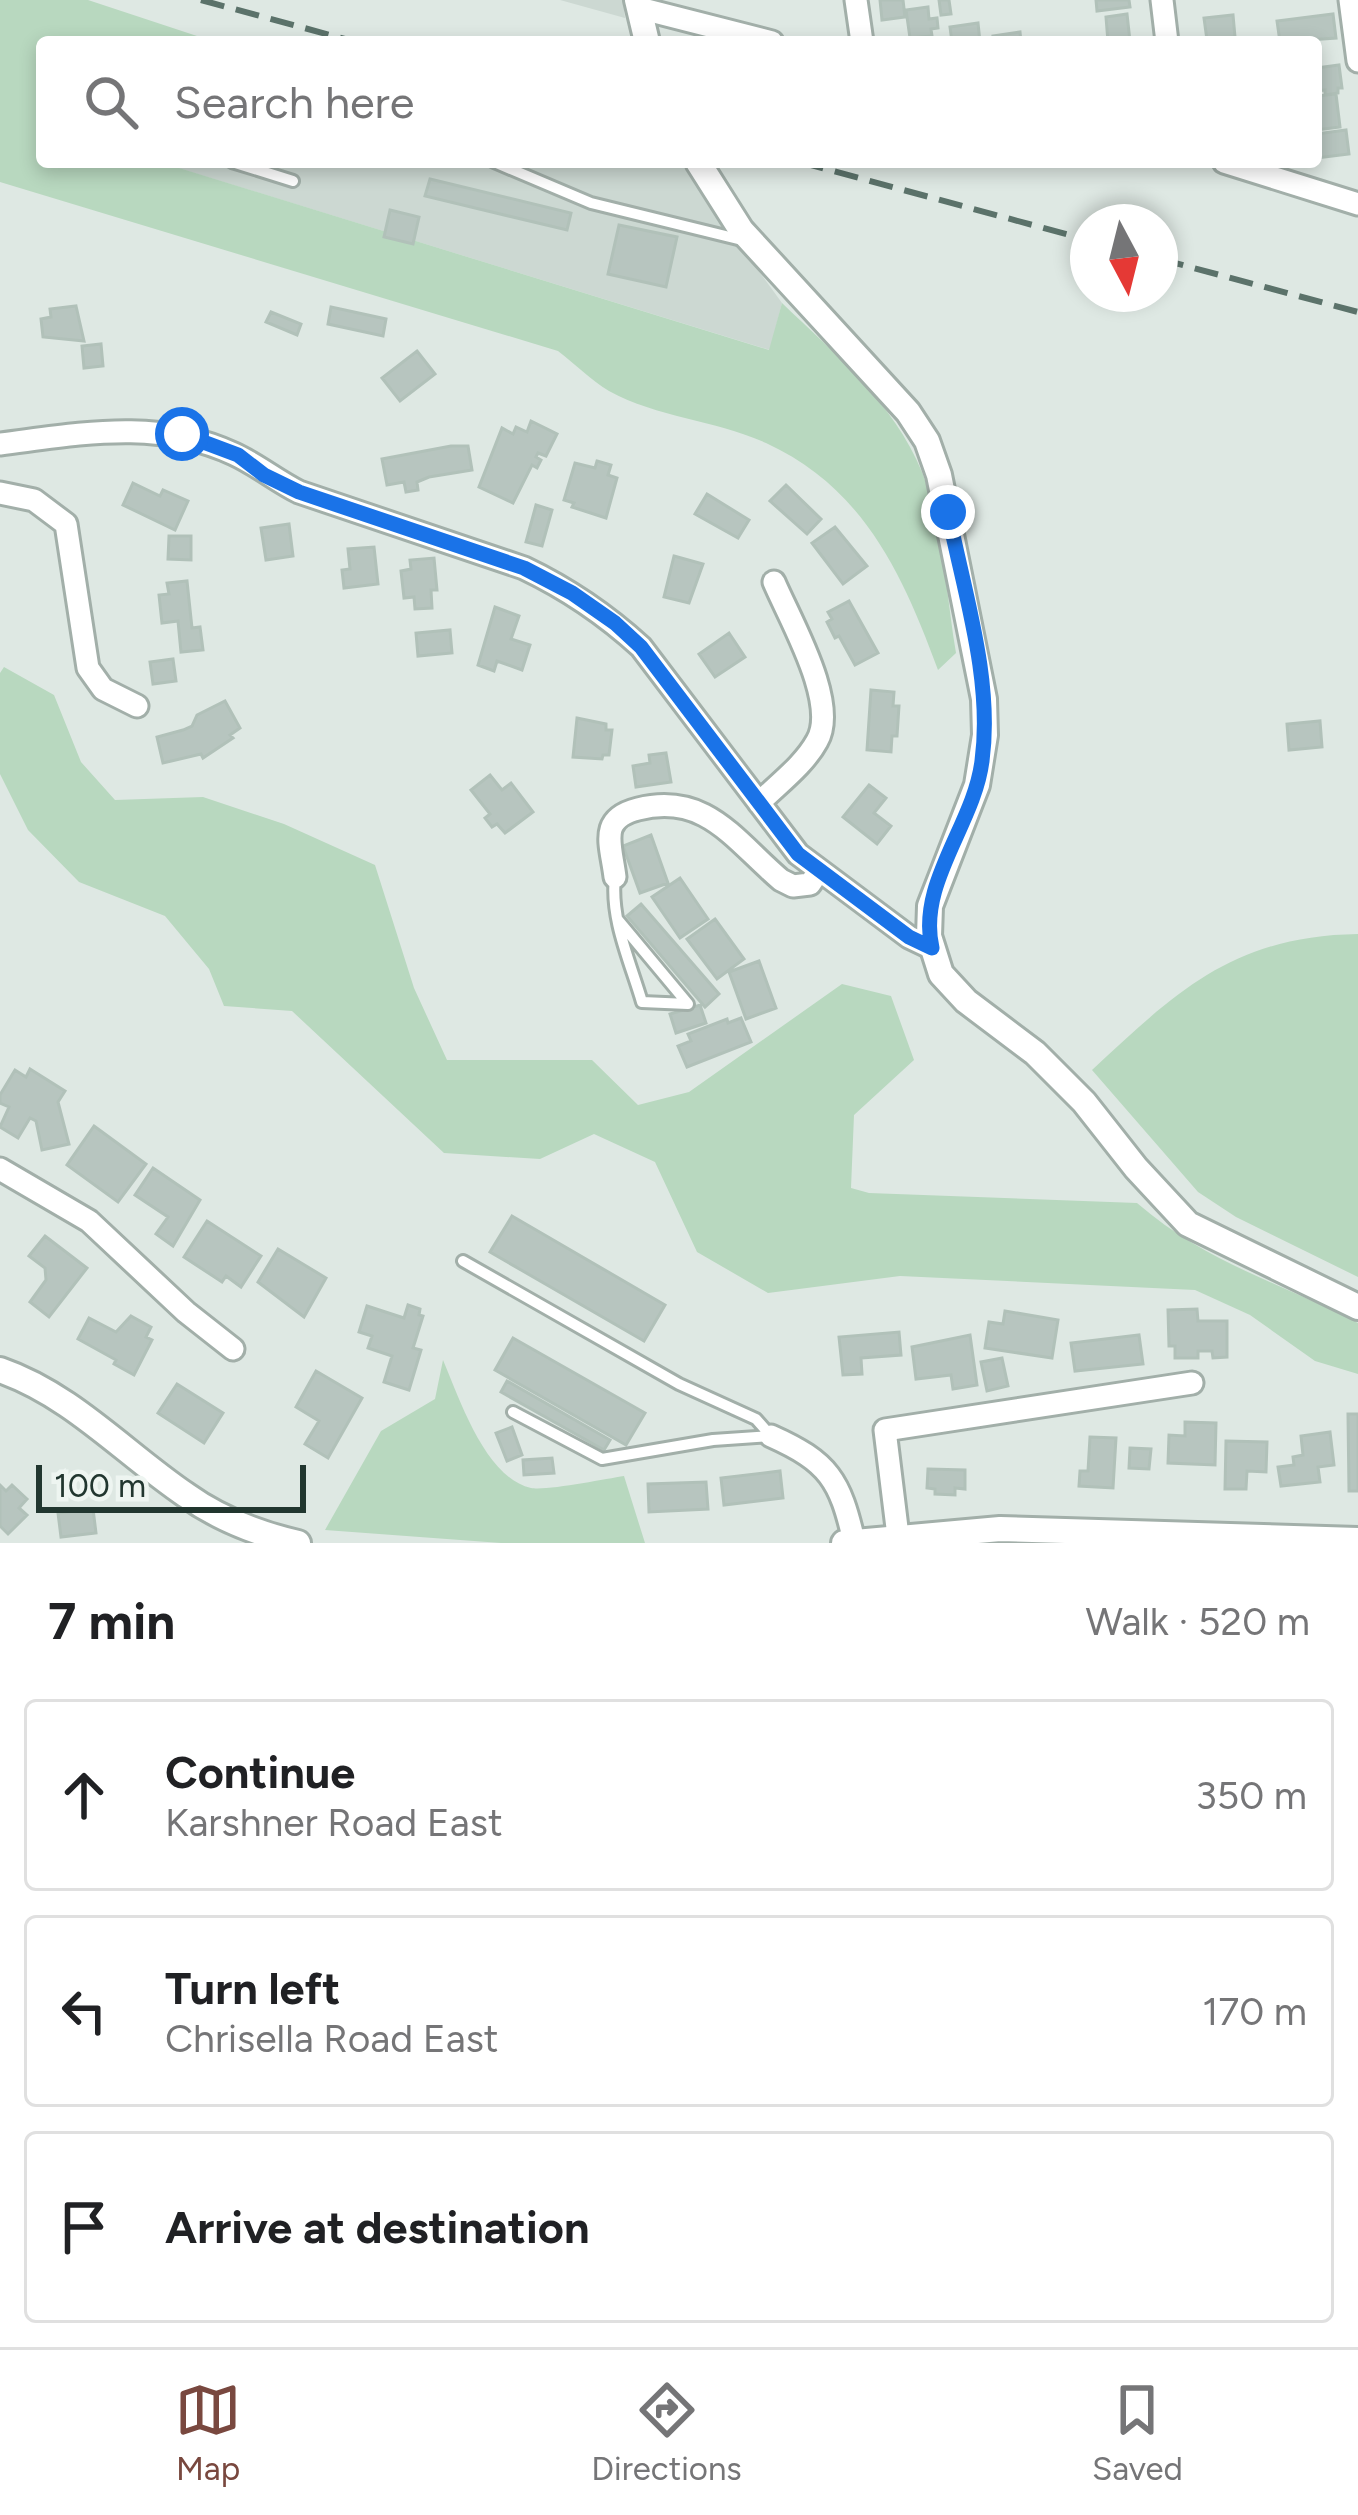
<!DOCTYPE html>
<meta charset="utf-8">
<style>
body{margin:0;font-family:Figtree,sans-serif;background:#f2f2f2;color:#202124}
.compass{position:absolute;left:1070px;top:204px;width:108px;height:108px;border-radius:50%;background:#fff;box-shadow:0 6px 18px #0003;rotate:173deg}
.scale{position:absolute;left:36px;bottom:30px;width:270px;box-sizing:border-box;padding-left:12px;border:6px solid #21362f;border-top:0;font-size:33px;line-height:42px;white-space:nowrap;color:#21362f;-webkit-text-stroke:9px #eef5f1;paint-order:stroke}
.stop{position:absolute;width:36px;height:36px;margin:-27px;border:9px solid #1a73e8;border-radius:50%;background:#fff}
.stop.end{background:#1a73e8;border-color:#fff;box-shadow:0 3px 12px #0008}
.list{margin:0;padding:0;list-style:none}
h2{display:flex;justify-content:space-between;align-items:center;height:156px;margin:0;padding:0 48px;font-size:51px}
h2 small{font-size:39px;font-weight:400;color:#757577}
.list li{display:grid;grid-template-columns:78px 1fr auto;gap:36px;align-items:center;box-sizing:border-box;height:192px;margin:0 24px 24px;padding:0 24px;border:3px solid #e0e0e0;border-radius:12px}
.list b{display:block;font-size:45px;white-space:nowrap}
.list p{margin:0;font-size:39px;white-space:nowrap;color:#757577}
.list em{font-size:39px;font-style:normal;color:#757577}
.icon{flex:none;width:66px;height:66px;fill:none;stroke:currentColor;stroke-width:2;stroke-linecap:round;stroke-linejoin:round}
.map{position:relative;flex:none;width:1358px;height:1543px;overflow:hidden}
.search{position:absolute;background:#fff;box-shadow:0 6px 18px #0003;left:36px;right:36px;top:36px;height:132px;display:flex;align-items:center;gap:30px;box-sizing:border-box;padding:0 42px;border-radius:12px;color:#757577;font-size:45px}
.sheet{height:804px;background:#fff}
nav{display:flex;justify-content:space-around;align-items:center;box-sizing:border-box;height:168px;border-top:3px solid #e0e0e0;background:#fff;font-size:33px;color:#757577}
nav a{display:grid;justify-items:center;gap:6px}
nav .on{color:#79483f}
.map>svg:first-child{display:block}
.built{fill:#ccd8d2}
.green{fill:#b8d8bf}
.building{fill:#b7c5bf;stroke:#b1c1b9;stroke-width:3}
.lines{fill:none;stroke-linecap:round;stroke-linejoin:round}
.service-casing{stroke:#a2afa9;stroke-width:16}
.minor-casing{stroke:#a2afa9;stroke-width:27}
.tertiary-casing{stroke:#a2afa9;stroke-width:30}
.service{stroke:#fff;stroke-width:10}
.minor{stroke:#fff;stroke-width:21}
.tertiary{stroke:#fff;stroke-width:24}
.rail{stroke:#5b726a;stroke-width:6;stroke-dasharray:24 12;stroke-linecap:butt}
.route{stroke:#1a73e8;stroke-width:15}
</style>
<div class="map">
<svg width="1358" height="1543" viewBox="0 0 1358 1543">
<rect width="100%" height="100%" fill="#dee8e3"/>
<path class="built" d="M560,0H623L625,18Z
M177,162L682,165L782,303L770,350L175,167Z"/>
<path class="green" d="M0,0H88L197,36L195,42H42V162H177L176,167L769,350L782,303C834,353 894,403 922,472C944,528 946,595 956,653L938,670C903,575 864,488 766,443C716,420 658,418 609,391C591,380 575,364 558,351L0,182Z
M4,667L54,695L81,762L115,800L203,797L284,824L375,865L414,988L447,1060H592L638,1105L689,1092L842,984L891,996L914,1060L854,1115L851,1188L869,1193L1137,1203C1208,1264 1277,1281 1358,1323V1374L1315,1361L1250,1315L1195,1290L900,1276L768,1293L697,1252L655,1162L594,1134L540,1159L444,1153L292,1011L224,1006L209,969L165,916L79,882L28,830L0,774V673Z
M1358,934V1277L1236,1217L1198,1192L1092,1070C1178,990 1234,936 1358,934Z
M443,1360C459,1397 485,1478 531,1488C546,1491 605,1479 624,1476L645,1543H501L325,1530L381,1431L435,1399Z"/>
<path class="building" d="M880,0H903L905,17L882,20Z
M939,0H949L951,14L941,15Z
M1096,0H1129L1130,7L1097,11Z
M928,7L929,19L937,18L938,28L931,29L932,36L910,38L906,10Z
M1127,14L1130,41L1108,42L1106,17Z
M1333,14L1336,38L1280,42L1277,21Z
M1233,15L1235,37L1207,40L1204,18Z
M978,23L980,42H952L950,27Z
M1020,32L1021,42H994L993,36Z
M1339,65L1342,88H1338V93L1325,95V90L1316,91V68Z
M1336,94L1340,127L1316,130V96Z
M1346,130L1349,154L1316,158V134Z
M430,179L571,213L567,230L425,196Z
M390,210L419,217L413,244L384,237Z
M619,225L677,237L666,287L608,274Z
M76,306L84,341L43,337L41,319L51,317L50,309Z
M331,307L386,319L383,336L328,324Z
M271,312L301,324L297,335L266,322Z
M101,344L103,366L84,368L82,346Z
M417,351L435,374L400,401L382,378Z
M531,421L557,434L546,456L538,453L536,457L541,460L537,468L532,465L513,503L479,487L502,428L513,434L516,427L527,432Z
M451,446H468L472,470L429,477L417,482L418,490L406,492L404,482L387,485L382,459Z
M597,461L611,465L608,475L617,478L606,518L572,507L574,503L564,500L575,463L595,468Z
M133,483L160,496L163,490L188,501L175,530L123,505Z
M786,485L821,519L807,534L770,501Z
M707,494L749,520L738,538L695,514Z
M536,505L552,510L542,546L526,542Z
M289,524L293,556L266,560L261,528Z
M835,527L867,566L843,584L812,543Z
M169,536H191V560L168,559Z
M374,547L378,584L344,588L342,570L350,569L348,549Z
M674,556L703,564L689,603L664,597Z
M434,558L437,590H431L432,608L415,609L414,597L404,598L401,571L411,569L410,560Z
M187,581L192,628L200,627L203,650L181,652L178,621L162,623L159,595L169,594L167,583Z
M849,601L878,653L855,665L839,636L835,638L827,622L832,619L828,612Z
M495,607L519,616L511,639L530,645L522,670L497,661L494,671L478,665Z
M450,630L452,653L418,656L416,633Z
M729,633L745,657L715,677L699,654Z
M173,659L176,681L153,684L150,662Z
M871,690L894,692L893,706H899L897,736H892L891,752L867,750Z
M225,701L240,728L230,735L233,738L203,758L201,754L163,763L157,737L183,730L192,726L197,715Z
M577,718L606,724V730H612L609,755H603L602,759L573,757Z
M1320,721L1322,747L1289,750L1287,724Z
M666,753L671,782L636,787L633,766L650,763L649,755Z
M490,775L502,790L511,783L533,812L505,833L497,824L492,827L485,818L490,814L471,790Z
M869,785L886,798L874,813L891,826L877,844L843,817Z
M651,835L668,883L640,893L623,846Z
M680,878L708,919L680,938L652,897Z
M641,904L719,994L705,1007L627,916Z
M715,919L744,959L717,979L687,939Z
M759,961L776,1008L746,1019L729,972Z
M700,1005L706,1023L676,1033L670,1014Z
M741,1018L751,1042L687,1067L678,1046L691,1041L688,1034L727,1019L728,1023Z
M30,1069L65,1091L58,1102L69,1144L42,1150L36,1121L30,1118L18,1138L0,1127L9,1107L0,1103V1095L15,1070L26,1077Z
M94,1126L146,1164L118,1202L67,1165Z
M153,1168L200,1200L173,1246L156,1234L168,1217L135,1195Z
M512,1216L665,1305L644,1341L490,1252Z
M207,1221L261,1256L241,1287L226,1276L222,1282L184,1257Z
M45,1236L87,1268L49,1317L30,1302L46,1280L45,1268L29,1256Z
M278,1249L326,1278L304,1317L258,1282Z
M408,1305L420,1309L419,1315L423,1316L413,1348L421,1350L409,1390L384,1382L392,1356L368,1348L372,1336L359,1332L367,1306L404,1318Z
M1197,1309L1198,1321H1227V1357L1213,1358L1212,1351H1198V1358H1175V1346H1169L1168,1310Z
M1005,1311L1058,1320L1052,1358L985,1348L989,1322L1003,1324Z
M131,1316L151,1327L146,1337L152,1340L134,1375L114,1364L116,1360L78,1339L89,1318L116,1332Z
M899,1332L901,1355L861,1358L862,1374L843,1375L839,1337Z
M970,1335L977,1385L953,1389L951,1375L916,1379L912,1347Z
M1139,1335L1143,1364L1075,1371L1071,1343Z
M513,1338L645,1413L626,1445L495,1370Z
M1002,1358L1008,1386L987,1391L981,1362Z
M316,1371L362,1398L328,1458L305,1444L319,1421L296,1407Z
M507,1381L610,1440L604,1450L501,1392Z
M177,1384L223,1413L204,1443L158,1413Z
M1348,1414H1358V1491H1349Z
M1185,1422L1216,1423L1215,1465L1168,1463L1169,1435L1185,1436Z
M512,1427L522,1455L507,1461L496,1433Z
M1330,1432L1334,1465L1318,1467L1320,1482L1281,1486L1278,1467L1294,1465L1293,1457L1303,1455L1301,1436Z
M1090,1437L1116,1438L1113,1488L1079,1486L1080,1471H1088Z
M1226,1441L1267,1442L1266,1472L1247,1471L1246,1489H1225Z
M1130,1448L1151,1449L1149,1469L1129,1468Z
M552,1458L554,1473L524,1475L523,1460Z
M928,1469L965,1470V1489L955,1488V1495L935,1494V1489L927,1488Z
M780,1471L783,1498L724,1505L721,1478Z
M706,1482L708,1509L649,1512L648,1484Z
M0,1485L6,1491L12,1485L27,1499L19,1508L27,1515L8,1534L0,1526Z
M93,1509L96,1533L61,1537L58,1513Z"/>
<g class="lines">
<defs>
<path id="service" d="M232,162L293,181
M494,162L591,203L742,240
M615,877C610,919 630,961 642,1002L688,1004L618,920
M463,1261L679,1384L756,1419L771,1436
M513,1412L602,1459L713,1440L771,1436"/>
<path id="minor" d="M856,0L862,42
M1162,0L1167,42
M1350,0L1358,61
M639,8L772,42
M1224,162L1358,204
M0,444C80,434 157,418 234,454C256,464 277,481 299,492L524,568C568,589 606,615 641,647L798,854L909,937L932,948
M0,493L34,500L66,524L88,668L103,689L137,706
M759,803C778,784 804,765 817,741C839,703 790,620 774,582
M615,877C611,844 598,819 638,809C706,792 734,840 781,880L793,886L810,884L818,872
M0,1169L89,1221L186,1312L233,1349
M771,1436C829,1462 840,1480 854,1541
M898,1536L885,1430L1192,1383"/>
<path id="tertiary" d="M637,0L647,42
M698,162L741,230L908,412L927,441L939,475L984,699L985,735L977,785L930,906L929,936L941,974L966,1001L1035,1053L1084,1102L1136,1168L1188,1224L1358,1307
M0,1370C72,1395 124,1453 186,1495C218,1518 259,1534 298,1543
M844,1543L1000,1529L1358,1540"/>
</defs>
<use href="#service" class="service-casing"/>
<use href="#minor" class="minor-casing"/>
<use href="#tertiary" class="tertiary-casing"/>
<use href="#service" class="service"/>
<use href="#minor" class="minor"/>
<use href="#tertiary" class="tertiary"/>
<path class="rail" d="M201,0L356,42
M800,162L1088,240
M1160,259L1358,312"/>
</g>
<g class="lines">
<path class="route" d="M182,434L238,455L264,475L299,492L524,568L572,593L615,623L641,647L798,854L909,937L932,948C917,883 974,825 982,761C993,680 964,592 948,512"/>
</g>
</svg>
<svg class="compass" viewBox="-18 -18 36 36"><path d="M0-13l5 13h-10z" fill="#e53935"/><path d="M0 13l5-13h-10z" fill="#757577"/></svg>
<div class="scale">100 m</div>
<div class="stop" style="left:182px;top:434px"></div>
<div class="stop end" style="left:948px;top:512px"></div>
<div class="search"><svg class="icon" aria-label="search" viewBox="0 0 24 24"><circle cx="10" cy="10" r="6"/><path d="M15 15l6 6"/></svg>Search here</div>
</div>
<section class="sheet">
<h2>7 min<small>Walk · 520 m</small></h2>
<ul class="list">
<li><svg class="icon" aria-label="ahead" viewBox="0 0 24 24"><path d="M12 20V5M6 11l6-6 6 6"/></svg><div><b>Continue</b><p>Karshner Road East</p></div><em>350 m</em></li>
<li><svg class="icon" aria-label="left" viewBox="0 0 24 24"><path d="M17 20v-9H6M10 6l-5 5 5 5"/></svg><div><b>Turn left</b><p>Chrisella Road East</p></div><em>170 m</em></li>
<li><svg class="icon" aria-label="arrive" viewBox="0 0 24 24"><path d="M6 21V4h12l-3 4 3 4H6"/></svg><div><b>Arrive at destination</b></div></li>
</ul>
</section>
<nav>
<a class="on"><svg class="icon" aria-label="map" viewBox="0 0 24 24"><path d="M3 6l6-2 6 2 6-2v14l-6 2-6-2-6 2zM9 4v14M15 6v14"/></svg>Map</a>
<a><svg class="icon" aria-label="directions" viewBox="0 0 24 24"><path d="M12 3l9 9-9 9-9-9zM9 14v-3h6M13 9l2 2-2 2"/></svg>Directions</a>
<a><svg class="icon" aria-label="saved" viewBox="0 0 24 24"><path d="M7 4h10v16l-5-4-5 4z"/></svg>Saved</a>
</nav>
